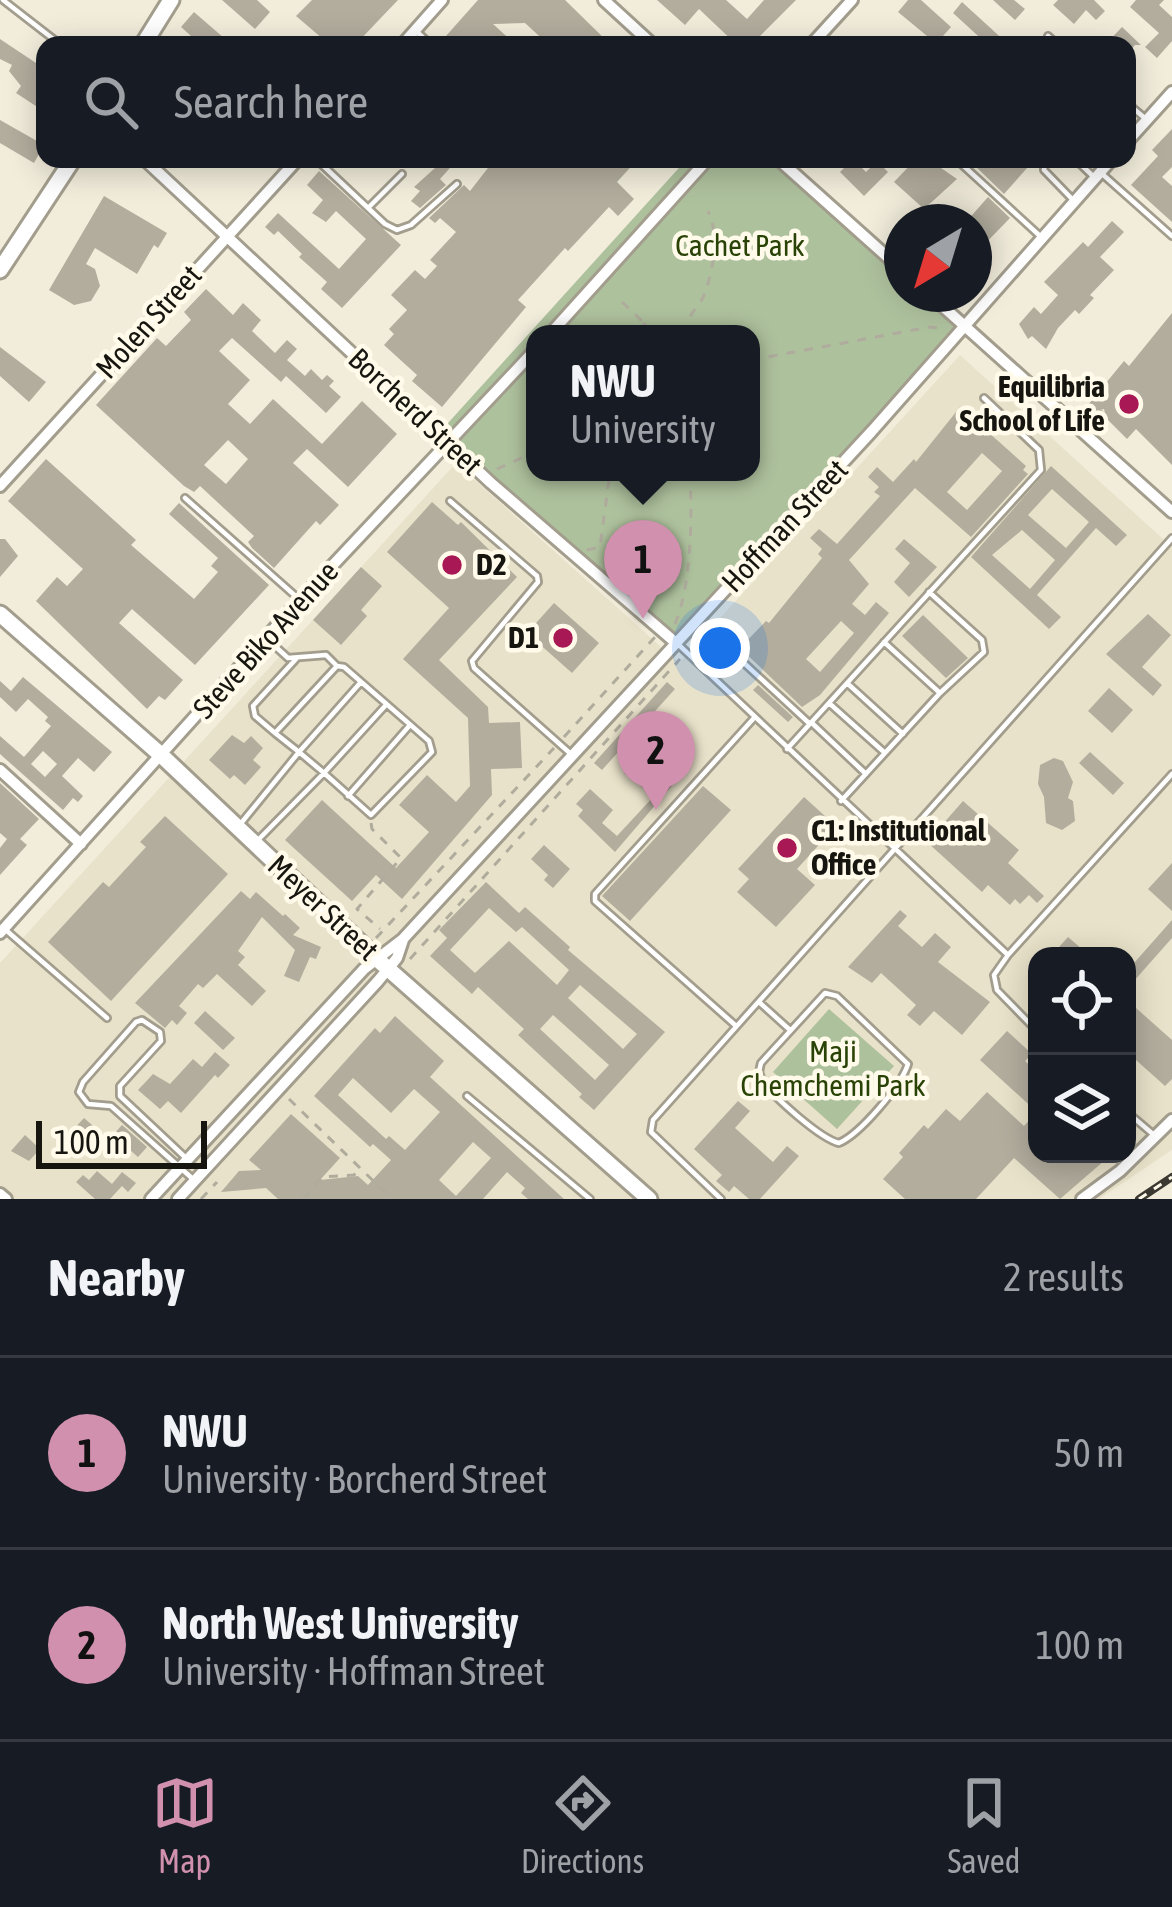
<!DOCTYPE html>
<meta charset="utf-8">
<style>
body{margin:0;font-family:"Asap Condensed",sans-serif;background:#242831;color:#f1f3f6}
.controls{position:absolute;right:36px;bottom:36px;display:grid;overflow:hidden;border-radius:24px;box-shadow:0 6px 30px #0003}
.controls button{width:108px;height:108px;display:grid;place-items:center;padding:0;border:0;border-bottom:3px solid #363941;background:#171b24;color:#f1f3f6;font:60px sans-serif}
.compass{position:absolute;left:884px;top:204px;width:108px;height:108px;border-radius:50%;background:#171b24;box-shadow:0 6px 30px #0003;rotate:218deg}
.scale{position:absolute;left:36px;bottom:30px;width:171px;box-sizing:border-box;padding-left:12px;border:6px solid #16150f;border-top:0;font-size:33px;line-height:42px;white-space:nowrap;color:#16150f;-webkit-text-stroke:9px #fffae9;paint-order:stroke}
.you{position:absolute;left:720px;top:648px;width:42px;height:42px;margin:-30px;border:9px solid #fff;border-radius:50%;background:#1a73e8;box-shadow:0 0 0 18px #1a73e833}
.badge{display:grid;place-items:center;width:78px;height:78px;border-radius:50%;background:#d090ae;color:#111;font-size:39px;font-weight:700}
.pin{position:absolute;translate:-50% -99px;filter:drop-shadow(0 3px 6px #0008)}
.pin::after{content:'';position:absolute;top:63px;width:42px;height:36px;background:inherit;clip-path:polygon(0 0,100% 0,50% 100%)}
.popup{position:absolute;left:526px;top:325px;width:234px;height:156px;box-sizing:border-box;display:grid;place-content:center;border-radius:24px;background:#171b24;filter:drop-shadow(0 3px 9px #0005);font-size:39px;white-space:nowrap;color:#9ea1a6}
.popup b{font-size:45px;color:#f1f3f6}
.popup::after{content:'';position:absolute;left:50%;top:100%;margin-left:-24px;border:24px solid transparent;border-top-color:#171b24}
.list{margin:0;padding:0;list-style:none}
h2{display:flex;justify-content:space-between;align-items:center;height:156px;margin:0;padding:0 48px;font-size:51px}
h2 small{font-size:39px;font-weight:400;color:#9ea1a6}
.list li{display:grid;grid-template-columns:78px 1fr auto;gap:36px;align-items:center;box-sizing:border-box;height:192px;padding:0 48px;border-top:3px solid #363941}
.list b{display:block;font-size:45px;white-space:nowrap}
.list p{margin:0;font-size:39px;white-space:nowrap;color:#9ea1a6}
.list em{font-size:39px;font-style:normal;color:#9ea1a6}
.icon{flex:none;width:66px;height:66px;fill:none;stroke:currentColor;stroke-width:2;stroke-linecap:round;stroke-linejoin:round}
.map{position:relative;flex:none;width:1172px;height:1199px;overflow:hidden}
.search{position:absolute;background:#171b24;box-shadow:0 6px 30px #0003;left:36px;right:36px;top:36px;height:132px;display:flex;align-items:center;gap:30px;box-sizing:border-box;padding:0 42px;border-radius:24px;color:#9ea1a6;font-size:45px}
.sheet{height:540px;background:#171b24}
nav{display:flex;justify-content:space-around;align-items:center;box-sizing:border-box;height:168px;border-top:3px solid #363941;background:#171b24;font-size:33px;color:#9ea1a6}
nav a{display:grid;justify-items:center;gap:6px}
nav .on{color:#d090ae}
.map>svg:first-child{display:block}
.built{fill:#e9e2ca;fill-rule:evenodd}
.green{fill:#aec19d;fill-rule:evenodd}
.building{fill:#b2ad9d;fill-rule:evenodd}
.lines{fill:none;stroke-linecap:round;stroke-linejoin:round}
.lane-casing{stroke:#a29d8d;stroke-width:10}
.street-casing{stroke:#a29d8d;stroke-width:16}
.secondary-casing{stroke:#a29d8d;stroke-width:21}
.path{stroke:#afac9d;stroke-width:3;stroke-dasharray:9 9;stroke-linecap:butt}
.lane{stroke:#fff;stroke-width:4.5}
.street{stroke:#fff;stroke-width:10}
.secondary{stroke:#fff;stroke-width:15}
.rail-casing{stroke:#3b3931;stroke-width:8}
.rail{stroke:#fffae9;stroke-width:3;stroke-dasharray:9;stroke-linecap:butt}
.poi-dot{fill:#a81855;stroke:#fffae9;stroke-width:4.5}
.labels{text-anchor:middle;stroke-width:9;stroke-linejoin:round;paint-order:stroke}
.park-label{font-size:30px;fill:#294205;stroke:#fffae9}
.street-label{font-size:30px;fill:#16150f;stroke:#fffae9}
.poi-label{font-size:30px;font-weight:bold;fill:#16150f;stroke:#fffae9;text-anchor:end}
</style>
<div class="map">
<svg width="1172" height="1199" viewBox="0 0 1172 1199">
<rect width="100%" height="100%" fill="#f2eddb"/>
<path class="built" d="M960,355L1172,547V1150L1099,1199H0V963L456,463L679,663ZM1037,956H1127V1154H1037Z"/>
<path class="green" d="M687,159H776L902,273V294H925L959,325L670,642L439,433ZM535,334H751V472H535Z
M829,1009L894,1066L837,1129L773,1072Z"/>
<path class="building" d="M222,0H257L270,12L255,29Z
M312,0H398L355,45H330L296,16Z
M478,0H565L611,45H549L525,23L493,24L516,45H438Z
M657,0H726L747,19L764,0H796L758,38L761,40L757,45H737L699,9L685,25Z
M908,0H921L951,27L943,36L953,45H938L898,12Z
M993,0H1014L1025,9L1015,20Z
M1058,0H1094L1105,11L1096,20L1086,10L1074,24L1053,5Z
M1136,0H1164L1159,5L1172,17V41L1157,58L1145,47L1159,33L1130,7Z
M962,2L1009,45H988L953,13Z
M194,12L232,45H201L181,27Z
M1122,27L1141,45H1135L1127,54V45H1105Z
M0,39L45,69V112L16,93L21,86L9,71L12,65L0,59Z
M0,120L44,145L34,163L0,143Z
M1172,129V167L1162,177L1172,186V222L1131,185L1158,156L1152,150Z
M427,159H458L440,179L446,185L420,208L411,201L420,191L414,187L436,167Z
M495,159H638L617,182L634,199L618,216L609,207L568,251L565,248L518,300L526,307L442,407L412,381L417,375L384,345L394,334L389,329L407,310L391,295L415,270L425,279L437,266L430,260L456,232L440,218L435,223L429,218L464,185L470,191Z
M853,159L866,172L877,161L888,172L864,196L840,172Z
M916,159H928L957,179L924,209L894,182Z
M968,159H1035L1004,194Z
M319,171L401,245L342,308L321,289L327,282L299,257L302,254L278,231L274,235L265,227L278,213L339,269L366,239L336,211L326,222L312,213L323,200L307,185Z
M104,196L167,233L158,248L154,245L137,274L95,248L86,264L95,269L100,286L91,301L74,305L49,290Z
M988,197L1010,218L974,255V222H966Z
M1112,221L1124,232L1100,257L1114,270L1090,295L1094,298L1079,314L1075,310L1058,328L1046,349L1032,336L1028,339L1019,324L1034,307L1041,314L1058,295L1044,282L1083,242L1088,247Z
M206,289L233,315L243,303L261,320L252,331L275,353L287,340L297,349L287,360L305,376L311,369L322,380L327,375L334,381L329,386L341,397L326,413L286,376L281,382L232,338L219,351L250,380L228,404L250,424L273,399L322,444L362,401L397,434L348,487L307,449L293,463L339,505L320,525L316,521L274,568L252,548L248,542L254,536L200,486L194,492L184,486L96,405L157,338L166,346L191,320L184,312ZM228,440L248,459L226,484L204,465Z
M1172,313V465L1136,429L1127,439L1106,418L1104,409L1093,412L1087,406L1124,361L1129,366Z
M0,347L46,382L29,402L0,376Z
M960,407L1026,466L1023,470L1028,474L971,537L915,488L849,560L869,584L852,604L865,615L876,602L889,613L820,695L802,707L740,648L766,621L769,623L822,558L818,554L822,549L810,538L819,529L837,544L880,496L874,492L879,487L868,477L877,467L893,482L914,459L916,462ZM982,453L1002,471L967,510L947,492ZM841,621L854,633L820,672L806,659Z
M46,459L136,540L131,545L194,599L218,572L211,566L218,558L169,514L179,503L269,585L195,665L132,609L119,623L183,680L165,700L159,696L147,709L36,601L57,577L67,586L83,569L8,501Z
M1051,466L1127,535L1116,546L1096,528L1037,595L1061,617L1049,629L971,557ZM1052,489L1089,522L1066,548L1028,515ZM1022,530L1055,560L1030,589L992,555Z
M432,502L458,525L461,522L517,577L439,660L488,707L489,723L520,722L522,768L491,769L492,795L402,899L376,875L352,901L285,840L322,800L396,868L429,832L399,805L427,775L456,802L470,786L468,718L403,659L449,608L387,552Z
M0,539H5L18,556L0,577Z
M904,539L937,567L909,597L894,582L910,563L895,549Z
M361,567L382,586L361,610L367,616L341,645L313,620Z
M554,603L599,643L572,673L527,633Z
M1148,614L1171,635L1142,667L1162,685L1153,696L1106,654Z
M923,615L968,658L946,678L902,636Z
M23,677L112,752L94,772L78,758L62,776L83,796L78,802L73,798L63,810L0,754V736L24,757L51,726L45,721L48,717L28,699L16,712L0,697V681L11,691ZM43,751L57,764L45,777L31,764Z
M667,682L675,689L602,770L594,763Z
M758,685L793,717L788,722L753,690Z
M1109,688L1133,710L1112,733L1088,711Z
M232,735L244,743L251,736L263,748L253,760L261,767L245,785L234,775L230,779L209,760Z
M1090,752L1124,783L1113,795L1079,763Z
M645,753L665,771L671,764L682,774L615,852L578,816L583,810L576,804L590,789L613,810L602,823L617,836L654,796L624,773Z
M1054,758L1063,761L1073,782L1068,798L1073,801L1075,821L1062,830L1046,823L1044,797L1038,784L1040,765Z
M0,783L39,819L20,839L27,845L0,875V848L7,839L0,833Z
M703,786L731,810L630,921L602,896Z
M804,797L836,826L797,869L815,885L776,927L737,892L749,879L738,869Z
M963,801L1019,850L1008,863L1044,896L1037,903L1029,895L1020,904L1015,899L1010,905L988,885L982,892L927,842Z
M165,816L228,874L111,1001L48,942L103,882L109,887L146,847L140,842Z
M544,845L570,869L553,888L544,880L548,875L531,859Z
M1172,863V911L1148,889Z
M486,882L519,913L525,907L570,947L568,950L665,1032L594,1110L579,1097L582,1094L518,1035L524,1029L478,987L472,994L430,956L447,938L439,930ZM489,908L516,932L522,927L569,970L557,985L509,941L475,973L450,950ZM580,985L637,1034L623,1049L568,998ZM553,1015L609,1065L595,1080L540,1029Z
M241,891L250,899L256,892L283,916L285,914L300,928L293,935L321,947L316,959L310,957L299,982L284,976L295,950L262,917L238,951L245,957L238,965L266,991L252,1006L217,974L203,988L198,984L179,1006L187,1013L177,1025L172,1020L165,1028L135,1003Z
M900,910L907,916L898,926L922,947L935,933L951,947L938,962L990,1002L962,1035L934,1011L920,1026L907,1015L916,1005L881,973L872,983L848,967Z
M1172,920V938L1133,982L1127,971Z
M1068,937L1090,956H1051Z
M1127,1000L1172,1040V1079L1165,1086L1127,1052Z
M205,1011L235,1038L223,1050L194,1023Z
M395,1016L444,1061L430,1077L564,1199H528L521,1193L525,1188L507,1172L483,1199H278L266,1188L221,1192L239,1171L261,1170L249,1160L291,1114L340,1158L320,1180L358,1176L368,1185L391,1160L373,1144L370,1147L314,1096L375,1028L380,1033ZM353,1078L391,1113L414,1089L440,1112L405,1150L389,1136L386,1139L338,1095ZM473,1142L491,1158L456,1196L439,1180Z
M1007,1031L1032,1054L1025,1061L1037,1072V1112L980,1060Z
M215,1052L230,1065L218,1078L215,1075L181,1113L168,1101L160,1109L138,1090L153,1074L170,1084L193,1059L202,1067Z
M987,1092L1024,1126L1037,1112V1154H1112L1060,1199L1014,1158L976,1199H905L883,1179L903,1157L899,1153L924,1125L928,1129L946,1109L960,1121Z
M738,1101L750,1111L735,1128L773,1162L787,1146L799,1156L760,1199H749L734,1186L729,1192L716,1181L722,1175L694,1149Z
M84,1118L107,1138L94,1153L71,1132Z
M122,1125L147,1147L138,1157L113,1135Z
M25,1135L40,1149L29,1161L11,1151Z
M97,1171L112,1184L122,1172L136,1183L128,1192L122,1186L110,1199H95L76,1182L83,1175L89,1180Z"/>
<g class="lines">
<defs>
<path id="lane" d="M3,0L61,45
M415,30L431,45
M1048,36L1058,45
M1127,103L1147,120
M316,159L385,224L397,230L411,225L457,184
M956,159L1040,236
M1045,159L1044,170L1074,201
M1075,159L1095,178
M1100,172L1172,236
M368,208L402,174
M1084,433L1100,415
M185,498L300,600
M450,501L537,576L538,582L472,661L474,668L572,755
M266,638L288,658L326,655L337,666
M884,642L940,693
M680,646L1008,955
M744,663L810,724
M361,682L299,752L324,773L385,706
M847,683L903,734
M829,703L885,753
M813,724L866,774
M275,733L255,716L253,706L296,659
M787,749L1041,470L1039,450L984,398
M348,796L410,725
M841,801L940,693L984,652L982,640L929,592
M242,822L299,752L275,733L337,666L344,667L429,741L432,752L371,815L324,773L259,839
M7,931L107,1018
M825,993L837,996L908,1064C901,1086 860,1134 839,1143C821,1139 773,1097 763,1081C758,1073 759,1071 761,1063Z
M759,1002L790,1030
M735,1025L595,901V894L754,718
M1037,1031L997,990L994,975L1008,955L1172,774
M467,1096L590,1199
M1127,1112L1154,1135
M188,1160L120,1096V1086L161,1041L160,1032L142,1020L136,1022L83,1082L79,1092L88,1104L111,1106L194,1180
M721,1199L651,1132L653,1120L1172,538"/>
<path id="street" d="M604,0L653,45
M402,45L442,0
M811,45L852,0
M1127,142L1172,92
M144,159L491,483L676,643
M778,159L902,270
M929,294L1172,512
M550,334L708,159
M0,486L298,159
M0,770L81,844
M0,933L300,600L535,350
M0,1194L6,1199
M151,1199L364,969L403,939L872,431L1112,159
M178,1199L378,981L397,958L403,940
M1082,1199L1120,1171L1172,1120"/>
<path id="secondary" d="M143,45L171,0
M0,270L73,159
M0,614L161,755L377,959L649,1199"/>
</defs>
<use href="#lane" class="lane-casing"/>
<use href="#street" class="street-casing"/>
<use href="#secondary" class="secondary-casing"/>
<path class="path" d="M622,302L642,321L640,334
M643,323L655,334
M687,334C687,309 700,310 706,290C714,265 719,233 708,211
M751,360L930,327L946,329
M497,469L535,452
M587,550L600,547L610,472
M675,624C692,583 692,517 690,472
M564,737L655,637
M371,823L372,829L401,858L357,909L380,929
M376,938L554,748
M410,959L680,659
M289,1099L392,1199
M201,1199L217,1182
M303,1199L322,1177L354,1175L360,1168"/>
<use href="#lane" class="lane"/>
<use href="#street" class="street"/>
<use href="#secondary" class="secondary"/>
<defs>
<path id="rail" d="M1139,1199L1172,1177"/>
</defs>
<use href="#rail" class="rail-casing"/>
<use href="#rail" class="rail"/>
</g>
<g class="poi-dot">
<circle cx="1129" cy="404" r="12"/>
<circle cx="452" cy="565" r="12"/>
<circle cx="563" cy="638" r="12"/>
<circle cx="787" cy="848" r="12"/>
</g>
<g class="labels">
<g class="park-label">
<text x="740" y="256">Cachet Park</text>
<text x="833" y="1062">Maji<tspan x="833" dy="34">Chemchemi Park</tspan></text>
</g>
<g class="street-label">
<text transform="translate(149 322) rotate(-48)" y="10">Molen Street</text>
<text transform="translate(415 412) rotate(43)" y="10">Borcherd Street</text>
<text transform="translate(785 526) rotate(-47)" y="10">Hoffman Street</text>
<text transform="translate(266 640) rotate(-48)" y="10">Steve Biko Avenue</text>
<text transform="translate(323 908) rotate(43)" y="10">Meyer Street</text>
</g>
<g class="poi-label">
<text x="1105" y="397">Equilibria<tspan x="1105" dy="34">School of Life</tspan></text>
<text x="476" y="575" text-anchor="start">D2</text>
<text x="539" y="648">D1</text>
<text x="811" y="841" text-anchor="start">C1: Institutional<tspan x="811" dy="34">Office</tspan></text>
</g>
</g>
</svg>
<div class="controls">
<button><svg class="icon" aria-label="locate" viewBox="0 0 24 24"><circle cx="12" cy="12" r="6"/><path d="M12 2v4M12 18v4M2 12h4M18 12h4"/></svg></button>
<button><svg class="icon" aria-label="layers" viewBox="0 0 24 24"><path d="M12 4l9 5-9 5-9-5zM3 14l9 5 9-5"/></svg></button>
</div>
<svg class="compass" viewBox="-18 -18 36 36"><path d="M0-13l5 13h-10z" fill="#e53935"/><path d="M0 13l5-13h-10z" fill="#9ea1a6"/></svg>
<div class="scale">100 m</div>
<div class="you"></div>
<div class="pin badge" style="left:643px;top:619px">1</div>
<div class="popup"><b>NWU</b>University</div>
<div class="pin badge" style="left:656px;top:810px">2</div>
<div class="search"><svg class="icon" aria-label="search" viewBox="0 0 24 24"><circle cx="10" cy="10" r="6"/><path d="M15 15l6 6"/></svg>Search here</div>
</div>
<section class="sheet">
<h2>Nearby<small>2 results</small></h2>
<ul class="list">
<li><span class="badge">1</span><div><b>NWU</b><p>University · Borcherd Street</p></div><em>50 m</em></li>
<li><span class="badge">2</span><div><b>North West University</b><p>University · Hoffman Street</p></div><em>100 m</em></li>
</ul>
</section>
<nav>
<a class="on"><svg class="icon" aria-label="map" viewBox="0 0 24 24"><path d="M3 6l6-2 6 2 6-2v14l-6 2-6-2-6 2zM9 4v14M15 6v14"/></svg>Map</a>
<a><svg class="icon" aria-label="directions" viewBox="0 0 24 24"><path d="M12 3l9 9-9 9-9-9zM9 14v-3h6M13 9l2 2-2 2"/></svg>Directions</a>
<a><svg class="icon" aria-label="saved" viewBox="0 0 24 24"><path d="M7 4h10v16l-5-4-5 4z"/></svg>Saved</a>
</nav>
